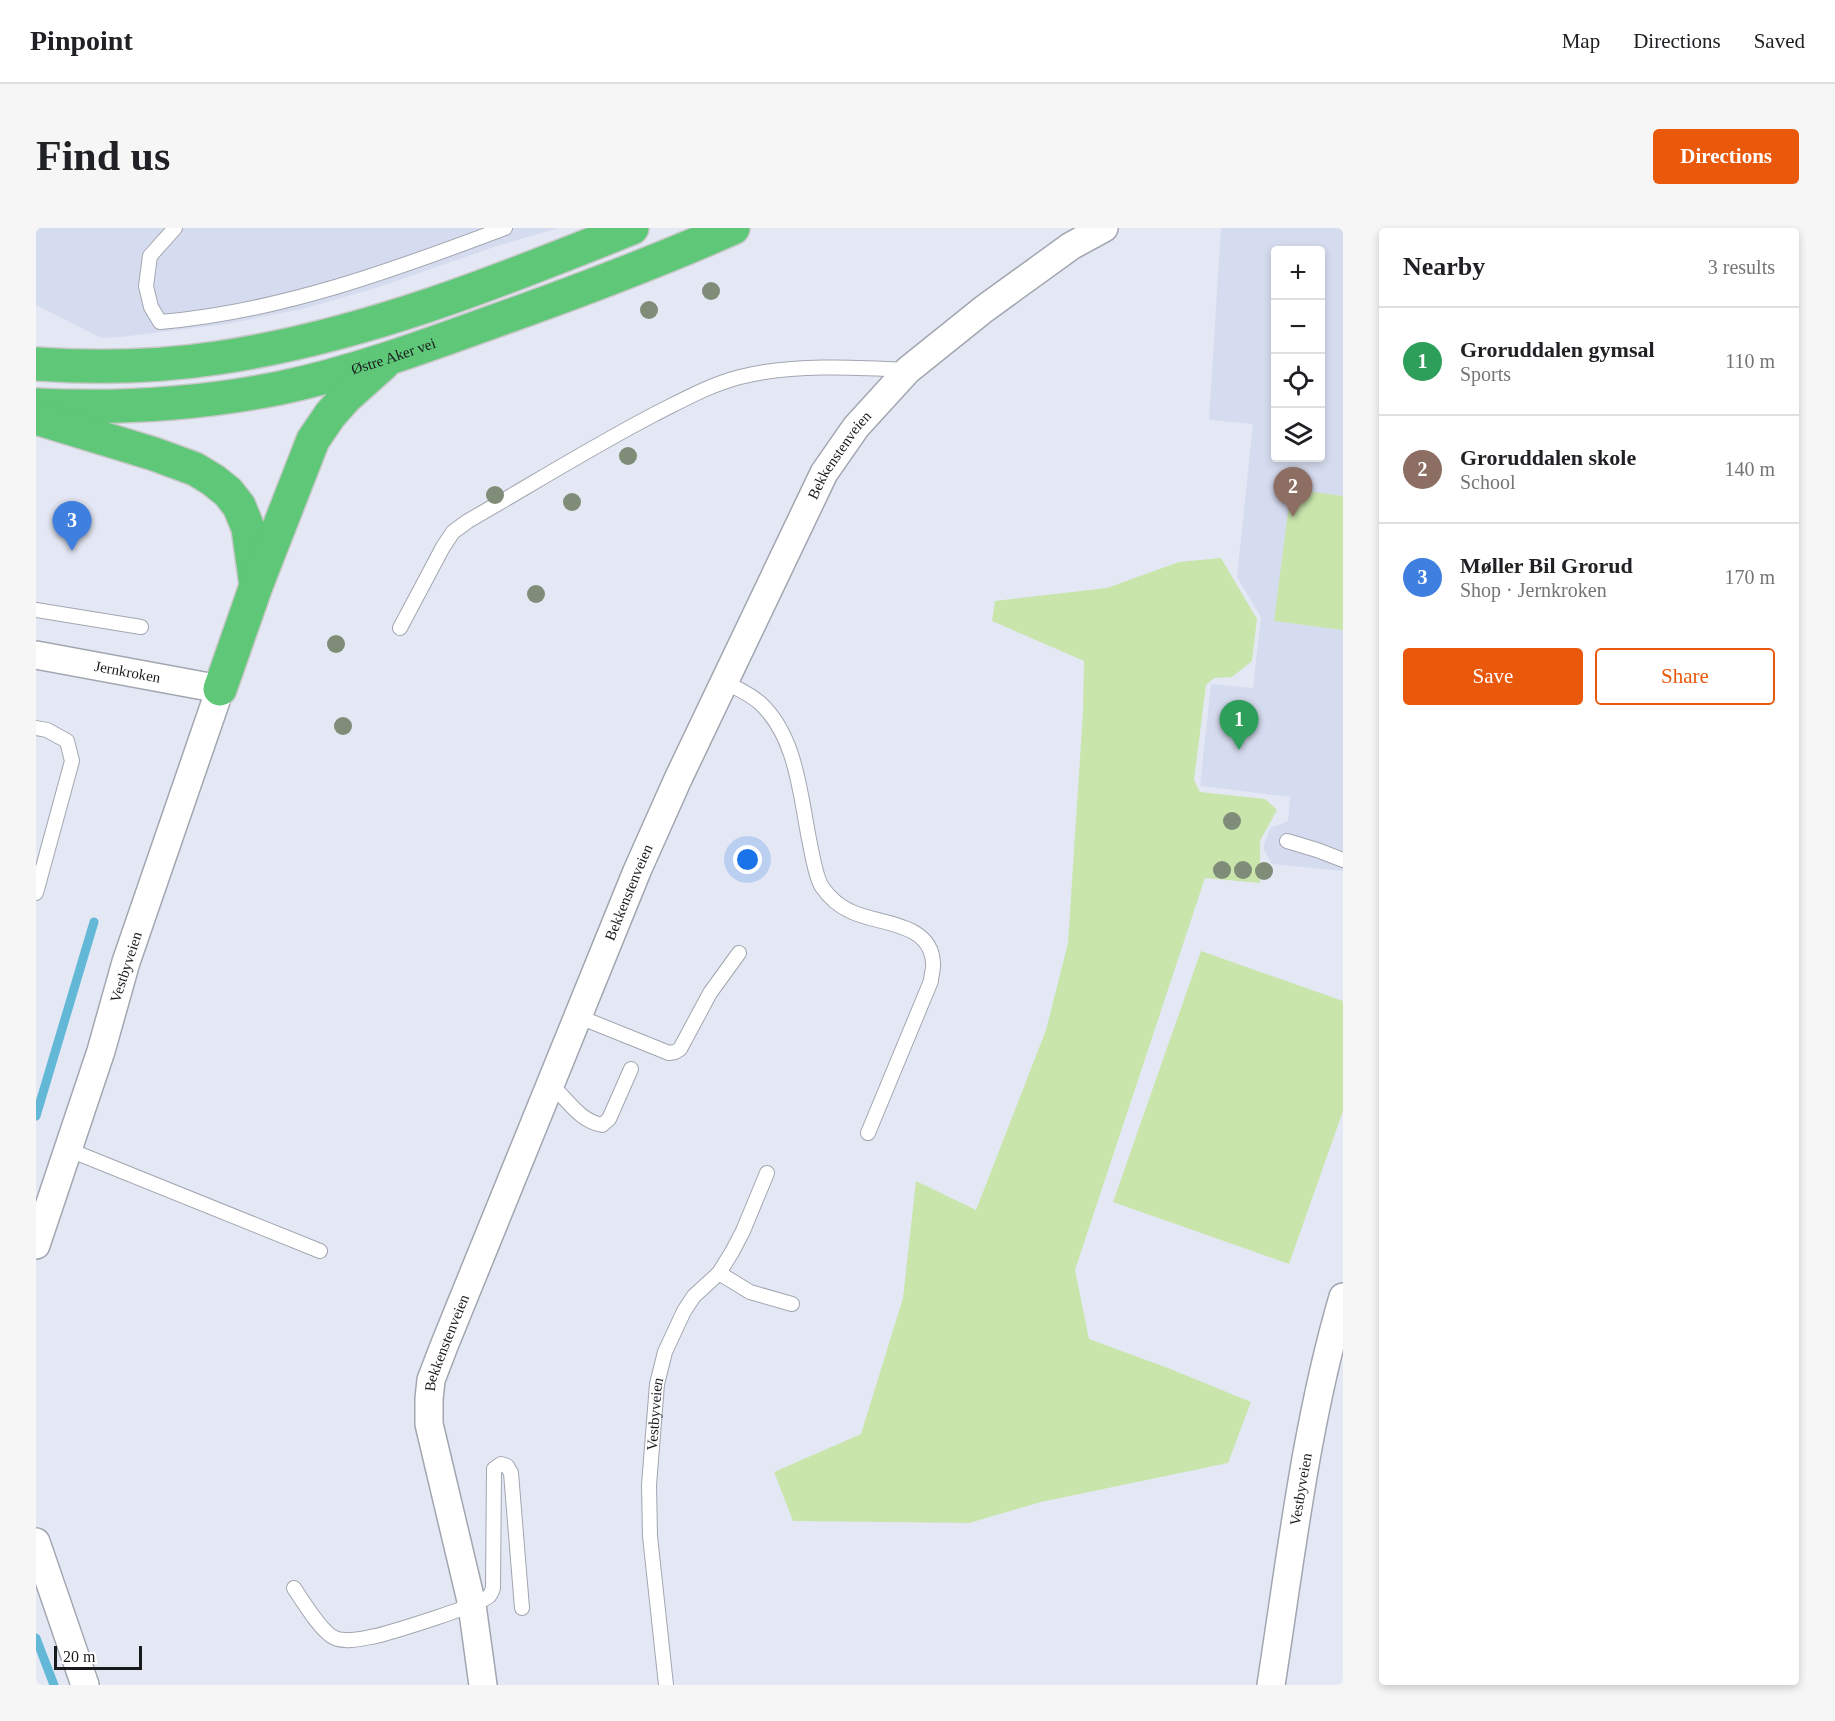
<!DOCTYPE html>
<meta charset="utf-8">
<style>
body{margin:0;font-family:Georgia,serif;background:#f6f6f6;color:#202124}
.controls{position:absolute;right:18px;top:18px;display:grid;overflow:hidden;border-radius:6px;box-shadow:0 3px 9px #0003}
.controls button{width:54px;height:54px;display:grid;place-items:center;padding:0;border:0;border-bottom:2px solid #e0e0e0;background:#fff;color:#202124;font:30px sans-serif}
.scale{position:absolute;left:18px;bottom:15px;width:88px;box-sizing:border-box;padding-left:6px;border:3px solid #191a1e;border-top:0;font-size:16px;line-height:21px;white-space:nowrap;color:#191a1e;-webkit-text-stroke:4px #fff;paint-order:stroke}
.you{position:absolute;left:712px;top:632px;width:21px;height:21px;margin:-15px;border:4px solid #fff;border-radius:50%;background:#1a73e8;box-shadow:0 0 0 9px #1a73e833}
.badge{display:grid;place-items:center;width:39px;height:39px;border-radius:50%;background:#ea580c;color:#fff;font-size:20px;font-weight:700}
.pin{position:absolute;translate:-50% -50px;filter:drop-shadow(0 2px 3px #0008)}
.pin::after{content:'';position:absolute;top:32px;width:21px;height:18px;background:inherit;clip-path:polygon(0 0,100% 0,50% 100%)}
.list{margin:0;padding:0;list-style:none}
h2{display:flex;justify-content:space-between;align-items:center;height:78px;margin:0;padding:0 24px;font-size:26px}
h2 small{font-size:20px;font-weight:400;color:#757577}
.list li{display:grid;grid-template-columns:39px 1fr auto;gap:18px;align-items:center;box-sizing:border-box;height:108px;padding:0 24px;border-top:2px solid #e0e0e0}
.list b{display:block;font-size:22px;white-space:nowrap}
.list p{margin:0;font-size:20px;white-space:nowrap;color:#757577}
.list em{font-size:20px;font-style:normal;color:#757577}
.actions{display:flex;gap:12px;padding:18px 24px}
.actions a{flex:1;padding:14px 0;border:2px solid #ea580c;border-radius:6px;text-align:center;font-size:21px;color:#ea580c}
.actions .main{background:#ea580c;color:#fff}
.icon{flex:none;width:33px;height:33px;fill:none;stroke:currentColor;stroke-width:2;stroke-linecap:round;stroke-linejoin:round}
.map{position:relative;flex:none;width:1307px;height:1457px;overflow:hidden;border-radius:6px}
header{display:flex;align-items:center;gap:36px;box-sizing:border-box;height:84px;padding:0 30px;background:#fff;border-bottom:2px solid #e0e0e0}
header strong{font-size:28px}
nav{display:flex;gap:33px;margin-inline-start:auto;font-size:21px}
.intro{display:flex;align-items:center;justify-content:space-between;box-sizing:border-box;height:144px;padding:0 36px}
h1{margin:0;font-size:42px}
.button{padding:15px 27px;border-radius:6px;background:#ea580c;color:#fff;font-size:21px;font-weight:700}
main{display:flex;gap:36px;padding:0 36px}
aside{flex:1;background:#fff;border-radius:6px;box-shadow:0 3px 9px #0003}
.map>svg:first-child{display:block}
.built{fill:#d6dcef;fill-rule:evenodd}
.green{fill:#c9e5ac}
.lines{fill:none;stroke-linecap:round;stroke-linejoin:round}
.stream{stroke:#62b8d6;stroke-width:9}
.service-casing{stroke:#a2a6b0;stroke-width:16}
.minor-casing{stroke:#a2a6b0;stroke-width:30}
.trunk-casing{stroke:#c8c8c9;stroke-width:36}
.service{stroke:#fff;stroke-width:14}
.minor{stroke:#fff;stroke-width:27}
.trunk{stroke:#5ec778;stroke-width:33}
.tree{fill:#7f8c78}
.labels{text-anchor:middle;stroke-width:6;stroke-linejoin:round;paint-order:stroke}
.street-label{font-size:15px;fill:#191a1e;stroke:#fff}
</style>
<header>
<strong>Pinpoint</strong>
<nav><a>Map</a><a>Directions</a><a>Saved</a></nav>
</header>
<div class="intro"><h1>Find us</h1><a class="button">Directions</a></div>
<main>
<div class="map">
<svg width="1307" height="1457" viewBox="0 0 1307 1457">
<rect width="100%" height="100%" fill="#e4e8f4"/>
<path class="built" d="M0,0H522L461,18L340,60L266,81L191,96L84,109L65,110L0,77Z
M1185,0H1307V643L1236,636L1227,620L1234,600L1252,593L1254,569L1164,558L1175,456L1217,460L1225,389L1201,349L1217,196L1173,192ZM1240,22H1284V230H1240Z"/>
<path class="green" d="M1255,261L1307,268V402L1238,393Z
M1185,330L1221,391L1216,433L1196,449L1178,450L1170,457L1158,552L1164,564L1229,571L1241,582L1224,613V655L1169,650L1039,1042L1053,1111L1132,1140L1215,1174L1192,1235L1005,1274L933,1295L757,1293L738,1244L825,1206L867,1070L880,953L940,982L1010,802L1032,715L1047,484L1048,433L956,393L959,373L1071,360L1143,334Z
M1165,723L1307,773V883L1253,1036L1077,974Z"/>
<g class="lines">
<path class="stream" d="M0,888L58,694
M0,1410L18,1457"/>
<defs>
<g id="service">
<path d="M139,0L114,28L110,58L115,79L124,94C243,84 358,42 469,0"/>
<path d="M0,382L105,399"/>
<path d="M364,400L407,319L417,304L432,293C493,258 554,220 617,187C645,173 673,157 704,149C754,136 820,139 872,142"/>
<path d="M689,454C700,460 714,466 724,475C760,508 764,565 773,611C776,624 779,648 786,659C793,669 803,678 814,683C841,697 895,693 897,735C898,740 895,747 895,753L832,905"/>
<path d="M0,500L11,502L31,513L36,533L0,665"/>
<path d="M1251,613L1281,622L1307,632"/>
<path d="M541,788L633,825L639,824L644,821L674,765L703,725"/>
<path d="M513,856C532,870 541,892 566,897L573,891L595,841"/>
<path d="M31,921L284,1023"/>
<path d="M683,1045L714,1064L756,1076"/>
<path d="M258,1360C266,1372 286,1405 299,1410C310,1415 328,1410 340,1408C356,1404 445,1377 453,1368C455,1366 456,1363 457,1360L458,1241L465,1236L471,1238L475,1245L486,1380"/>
<path id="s1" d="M630,1457L614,1308L613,1257L621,1156L629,1124L648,1083L658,1068L683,1045L696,1024L707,1003L731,945"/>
</g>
<g id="minor">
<path id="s2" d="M0,427L184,461L90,734L65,823L0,1017"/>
<path d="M0,1314L49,1457"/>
<path id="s3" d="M447,1457L436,1377L393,1196V1171L395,1152L408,1118L601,643L642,551L788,245L820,199L872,142L948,81L1035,18L1068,0"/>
<path id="s4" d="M1235,1457C1255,1328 1270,1195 1307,1069"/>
</g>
<g id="trunk">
<path d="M0,136C60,140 122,139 181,130C325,109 462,54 596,0"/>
<path id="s5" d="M0,177C82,181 164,176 244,160C316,145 387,119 456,94C538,65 618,35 697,0"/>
<path d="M0,190L118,226L159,241L177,252L192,264L203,278L212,300L220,357"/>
<path d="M184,461L220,358L277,212L294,187L309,170L347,136"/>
</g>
</defs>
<use href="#service" class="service-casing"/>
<use href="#minor" class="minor-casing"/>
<use href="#trunk" class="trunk-casing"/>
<use href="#service" class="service"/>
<use href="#minor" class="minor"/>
<use href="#trunk" class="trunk"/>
</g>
<g class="tree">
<circle cx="675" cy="63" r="9"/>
<circle cx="613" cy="82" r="9"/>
<circle cx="592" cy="228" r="9"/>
<circle cx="459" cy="267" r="9"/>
<circle cx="536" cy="274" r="9"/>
<circle cx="500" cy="366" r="9"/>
<circle cx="300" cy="416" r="9"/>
<circle cx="307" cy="498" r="9"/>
<circle cx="1196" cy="593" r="9"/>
<circle cx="1186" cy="642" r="9"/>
<circle cx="1207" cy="642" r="9"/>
<circle cx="1228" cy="643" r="9"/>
</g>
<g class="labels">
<g class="street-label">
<text dy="5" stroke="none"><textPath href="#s5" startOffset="363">Østre Aker vei</textPath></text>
<text dy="5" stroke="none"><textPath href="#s3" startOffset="1323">Bekkenstenveien</textPath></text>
<text dy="5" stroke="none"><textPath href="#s2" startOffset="93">Jernkroken</textPath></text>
<text dy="5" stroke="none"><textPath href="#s3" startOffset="837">Bekkenstenveien</textPath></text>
<text transform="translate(90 739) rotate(-72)" y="5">Vestbyveien</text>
<text dy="5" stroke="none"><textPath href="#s3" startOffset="351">Bekkenstenveien</textPath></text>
<text dy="5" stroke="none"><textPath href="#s1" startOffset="272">Vestbyveien</textPath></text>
<text dy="5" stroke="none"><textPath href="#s4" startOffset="198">Vestbyveien</textPath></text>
</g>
</g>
</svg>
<div class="controls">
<button>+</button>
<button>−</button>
<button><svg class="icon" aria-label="locate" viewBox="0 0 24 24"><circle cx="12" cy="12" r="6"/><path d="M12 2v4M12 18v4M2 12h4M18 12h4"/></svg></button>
<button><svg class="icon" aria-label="layers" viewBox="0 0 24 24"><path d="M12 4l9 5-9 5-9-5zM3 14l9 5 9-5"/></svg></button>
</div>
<div class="scale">20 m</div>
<div class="you"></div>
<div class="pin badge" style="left:1203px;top:522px;background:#2e9e5b">1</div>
<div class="pin badge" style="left:1257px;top:289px;background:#8d6e63">2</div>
<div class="pin badge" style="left:36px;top:323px;background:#3f7fe0">3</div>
</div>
<aside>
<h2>Nearby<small>3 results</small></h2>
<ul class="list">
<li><span class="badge" style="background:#2e9e5b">1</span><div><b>Groruddalen gymsal</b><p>Sports</p></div><em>110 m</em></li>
<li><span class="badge" style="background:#8d6e63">2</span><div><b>Groruddalen skole</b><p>School</p></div><em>140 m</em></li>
<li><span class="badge" style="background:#3f7fe0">3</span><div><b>Møller Bil Grorud</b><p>Shop · Jernkroken</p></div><em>170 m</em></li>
</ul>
<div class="actions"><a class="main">Save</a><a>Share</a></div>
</aside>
</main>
